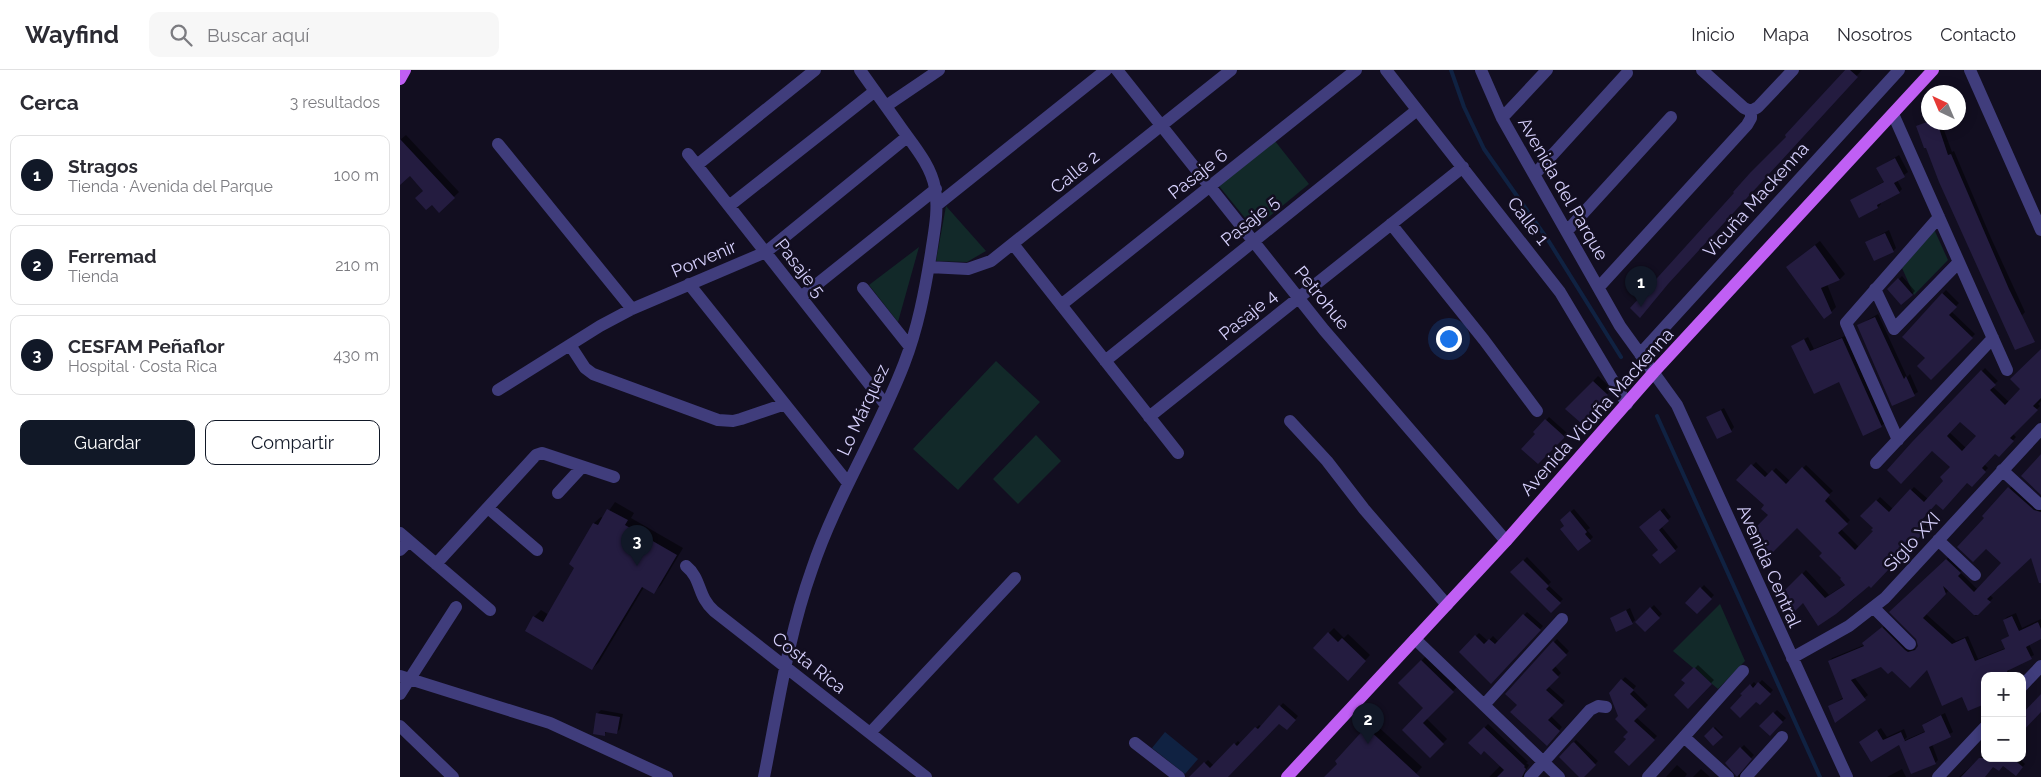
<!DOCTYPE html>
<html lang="es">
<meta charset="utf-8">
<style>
body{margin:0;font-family:Raleway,sans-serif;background:#f7f7f7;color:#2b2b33}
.controls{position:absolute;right:15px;bottom:15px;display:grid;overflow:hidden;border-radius:10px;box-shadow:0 2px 12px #0003}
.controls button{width:45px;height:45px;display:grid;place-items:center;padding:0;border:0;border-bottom:1px solid #e1e1e2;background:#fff;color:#2b2b33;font:25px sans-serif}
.compass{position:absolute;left:1521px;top:15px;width:45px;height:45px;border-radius:50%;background:#fff;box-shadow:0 2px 12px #0003;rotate:316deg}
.you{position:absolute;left:1048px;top:268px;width:18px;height:18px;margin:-12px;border:4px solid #fff;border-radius:50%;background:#1a73e8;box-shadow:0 0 0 8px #1a73e833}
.badge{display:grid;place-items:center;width:32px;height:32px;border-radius:50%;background:#111827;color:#fff;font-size:16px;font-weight:700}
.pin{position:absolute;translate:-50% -41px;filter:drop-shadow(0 1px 2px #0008)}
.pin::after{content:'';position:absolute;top:26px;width:18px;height:15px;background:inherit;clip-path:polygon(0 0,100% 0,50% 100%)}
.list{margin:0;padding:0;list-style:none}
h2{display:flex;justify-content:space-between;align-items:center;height:65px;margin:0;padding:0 20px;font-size:21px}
h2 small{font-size:16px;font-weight:400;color:#7c7c81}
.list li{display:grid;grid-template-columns:32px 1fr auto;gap:15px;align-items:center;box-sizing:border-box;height:80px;margin:0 10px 10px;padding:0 10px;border:1px solid #e1e1e2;border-radius:10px}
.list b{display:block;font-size:19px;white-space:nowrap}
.list p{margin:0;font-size:16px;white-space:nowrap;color:#7c7c81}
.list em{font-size:16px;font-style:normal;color:#7c7c81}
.actions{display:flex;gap:10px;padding:15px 20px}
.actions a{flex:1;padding:11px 0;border:1px solid #111827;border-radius:10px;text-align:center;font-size:18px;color:#111827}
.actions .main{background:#111827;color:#fff}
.icon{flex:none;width:28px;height:28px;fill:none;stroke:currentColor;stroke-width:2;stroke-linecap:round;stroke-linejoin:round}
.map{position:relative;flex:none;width:1641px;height:707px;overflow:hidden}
header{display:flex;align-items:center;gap:30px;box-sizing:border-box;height:70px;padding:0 25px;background:#fff;border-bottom:1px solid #e1e1e2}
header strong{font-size:24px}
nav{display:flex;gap:28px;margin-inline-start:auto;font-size:18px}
.search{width:350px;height:45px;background:#f7f7f7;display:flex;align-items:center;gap:12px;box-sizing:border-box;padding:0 18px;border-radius:10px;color:#7c7c81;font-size:19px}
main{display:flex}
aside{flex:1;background:#fff}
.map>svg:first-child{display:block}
.green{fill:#122929}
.water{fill:#102242}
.shadow{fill:#0007;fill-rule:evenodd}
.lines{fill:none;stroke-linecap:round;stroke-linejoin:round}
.stream{stroke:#102242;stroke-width:4}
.building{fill:#241c40;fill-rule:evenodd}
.minor{stroke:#403d7c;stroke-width:12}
.major{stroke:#c05ff4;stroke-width:12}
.labels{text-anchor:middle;stroke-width:5;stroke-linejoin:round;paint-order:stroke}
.street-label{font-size:18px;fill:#d6d0fc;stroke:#120e20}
</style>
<header>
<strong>Wayfind</strong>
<div class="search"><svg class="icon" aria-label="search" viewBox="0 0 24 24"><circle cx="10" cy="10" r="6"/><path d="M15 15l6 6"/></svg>Buscar aquí</div>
<nav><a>Inicio</a><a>Mapa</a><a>Nosotros</a><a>Contacto</a></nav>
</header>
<main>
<aside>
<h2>Cerca<small>3 resultados</small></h2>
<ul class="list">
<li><span class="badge">1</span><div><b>Stragos</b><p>Tienda · Avenida del Parque</p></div><em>100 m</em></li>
<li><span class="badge">2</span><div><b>Ferremad</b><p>Tienda</p></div><em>210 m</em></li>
<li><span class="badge">3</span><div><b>CESFAM Peñaflor</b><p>Hospital · Costa Rica</p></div><em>430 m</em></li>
</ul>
<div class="actions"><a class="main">Guardar</a><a>Compartir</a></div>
</aside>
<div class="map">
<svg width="1641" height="707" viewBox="0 0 1641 707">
<rect width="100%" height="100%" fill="#120e20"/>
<path class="green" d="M875,71L909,114L854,159L819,116Z
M546,136L586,181L567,192L536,191Z
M1534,159L1548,190L1514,225L1502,198Z
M519,177L498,252L469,215Z
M596,291L640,332L558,420L513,379Z
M636,365L661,391L618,434L593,409Z
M1320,534L1345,591L1318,619L1273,581Z"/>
<path class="water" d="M765,662L798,689L785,704L752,678Z"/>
<path class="shadow" d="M1445,0H1462L1252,230L1254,231L1240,246L1232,238L1336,123L1335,122L1351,104L1388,67L1387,65Z
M1528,51V52H1541L1552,82L1554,81L1591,168L1625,242L1615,253L1518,57Z
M6,65L59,122L39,141L25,120L10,104L0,105V70Z
M1499,85L1508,102L1497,110L1502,119L1499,122L1480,132L1481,134L1478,137L1451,130L1485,111L1478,98Z
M1489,160L1496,178L1493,181L1467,172Z
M1420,171L1445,204L1440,209L1427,214L1436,237L1431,242L1393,192Z
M1502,206L1515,221L1512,224L1489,219Z
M1546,220L1559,233L1551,241L1575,264L1531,308L1526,288L1503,266Z
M1478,244L1507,307L1510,304L1518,322L1493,335L1459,255Z
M1445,266L1485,353L1481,356L1439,310L1392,276L1408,267L1414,279Z
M1641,280V331L1638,334L1640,336L1613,364L1616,367L1602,382H1595L1584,394L1588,398L1572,415L1567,411L1536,432L1520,450L1527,457L1453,530L1419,554L1403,531L1381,526L1406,500L1429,525L1446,514L1423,483L1397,456L1366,470L1370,445L1366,435L1338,410L1356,392L1369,405L1376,398L1390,411L1406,395L1433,421L1427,426L1450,450L1441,459L1459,477L1474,461V458L1462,446L1480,427L1493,439L1514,417L1528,429L1545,411L1551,397L1533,379L1488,400L1585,298L1598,311L1592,316L1609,332L1622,319ZM1560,350L1578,366L1566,378L1549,362Z
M1198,306L1212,319L1181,352L1167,339Z
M1324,338L1334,357L1331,361L1308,347Z
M1149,347L1167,363L1138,392L1137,363L1135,362Z
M1613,415L1641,439V503L1631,485L1590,525L1593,528L1576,546L1549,520L1526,544L1556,571L1568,566L1578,589L1606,578L1603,570L1610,565L1604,550L1607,547L1616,543L1622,558L1641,549V568L1629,574L1634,585L1610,598L1608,603L1585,606L1563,625L1527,598L1492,599L1481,596L1454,607L1468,625L1436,651L1430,636L1444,627L1429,592L1432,588L1464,575L1467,570L1486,555L1508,577L1516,579L1519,576L1517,568L1491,542L1550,486L1563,499L1560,502L1578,520L1603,493L1584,446Z
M215,432L234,443L231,448L283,478L261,515L254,522L244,517L199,592L192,599L134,547L141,540L149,545L176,497L170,494L194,453L201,447L204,448Z
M1264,438L1271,447L1261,456L1278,477L1275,480H1260L1244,454Z
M1174,439L1190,458L1187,460L1193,467L1190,470L1166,456L1164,447Z
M1127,487L1151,512L1148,515L1163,529L1151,541L1112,502Z
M1304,515L1314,525L1297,543L1287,533Z
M1254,535L1262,544L1245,560L1237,552Z
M1230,538L1235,550L1232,553L1211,548Z
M1127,542L1143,556L1091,612L1060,582L1079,563L1088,571L1093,566L1099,572Z
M934,558L944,568L948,564L970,585L948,609L914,578Z
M1157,569L1169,581L1155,596L1161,603L1148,616L1165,631L1151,646L1162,657L1147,674L1119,635L1107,624Z
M1026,586L1057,617L1026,648L1047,669L1030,686L1004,660L1025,638L1000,613Z
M1298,595L1314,610L1288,637L1287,613L1283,610Z
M1225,607L1236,616L1233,620L1248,635L1236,647L1257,666L1229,695L1227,669L1229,662L1219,646L1210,624Z
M1362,610L1373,620L1360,634L1342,624L1354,612L1357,615Z
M883,633L898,646L890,656L879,652L826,707H799L795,703L808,690L814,696L838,671L841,674L859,655L862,657Z
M201,640L223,644L220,659L217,662L208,661L204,664L197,644Z
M1377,640L1386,648L1370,665L1361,656Z
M1545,643L1553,662L1532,674L1538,690L1535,693L1499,673L1460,672L1481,658L1487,667L1504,659L1507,667L1503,671L1526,661L1523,655L1527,652Z
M973,652L1022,697L1013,707H926Z
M1088,654L1128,692L1126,693L1129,695L1125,702L1126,707H1089L1101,695L1084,680L1070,673Z
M1315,657L1323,665L1313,674L1305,666Z
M1176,670L1198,691L1183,707H1181L1173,673Z
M1344,675L1354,685L1342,697V707H1336L1337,704L1326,693Z
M1585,684V688H1619L1625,694L1616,704L1604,694L1593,695L1584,707H1559Z
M1277,695L1287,704L1285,707H1266Z
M1301,699L1310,707H1293Z
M1502,699L1506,707H1487Z"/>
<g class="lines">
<path class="stream" d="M1051,0L1064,37L1084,79L1148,170L1221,287
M1257,346L1420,707"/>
</g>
<path class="building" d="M1445,0H1450L1458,7L1268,214L1240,248L1230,238L1334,123L1333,122L1350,103L1386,67L1385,65Z
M1527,52H1537L1548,85L1551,84L1609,219L1635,272L1615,280L1539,112L1526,78H1524L1516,56Z
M0,69L55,128L39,143L32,135L26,140L15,128L23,121L10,106L0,115Z
M1495,88L1505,107L1494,113L1500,123L1477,135L1478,138L1459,148L1450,130L1484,112L1476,98Z
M1485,163L1494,182L1474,191L1465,172Z
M1415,175L1440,210L1421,218L1432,243L1424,249L1386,197Z
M1498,208L1513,225L1501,235L1487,219Z
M1542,223L1557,237L1549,245L1573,268L1531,310L1517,296L1525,288L1502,267Z
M1475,247L1504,309L1506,306L1515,326L1492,336L1457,255Z
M1442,268L1482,357L1463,366L1439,312L1414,324L1391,276L1404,269L1410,281Z
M1641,279V328L1633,336L1638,340L1610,368L1614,371L1599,387L1595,384L1582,398L1586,402L1572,417L1567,413L1543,440L1536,434L1518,454L1525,461L1471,518L1469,516L1436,544L1418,556L1403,533L1388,548L1379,526L1402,503L1425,528L1445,515L1440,509L1441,508L1419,486L1422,483L1397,458L1371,484L1361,473L1364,470L1354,459L1368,445L1361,439L1364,435L1336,410L1351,394L1365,407L1372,400L1386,414L1402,397L1430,425L1425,431L1448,454L1438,463L1455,480L1473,461L1471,460L1473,458L1460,446L1476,430L1489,442L1510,419L1524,432L1543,411L1540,407L1550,397L1532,381L1501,414L1487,400L1512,372L1581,300L1596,315L1590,320L1605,335L1620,319L1610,309ZM1560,352L1576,366L1562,381L1547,366Z
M1193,311L1208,325L1181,353L1165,339Z
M1321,340L1332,362L1317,369L1306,347Z
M1145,349L1165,367L1138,394L1121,379L1135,364L1133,362Z
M1641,384V425L1621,406Z
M1608,417L1634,440L1641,442V513H1639L1631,488L1587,529L1591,532L1578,545H1574L1543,516L1546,524L1523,548L1552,574L1565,568L1575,591L1605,579L1601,570L1609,566L1603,550L1612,546L1619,561L1638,552L1641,559V569L1626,577L1632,589L1607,601L1609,606H1585V634L1568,641L1562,627L1542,636L1527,600L1510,618L1492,601L1488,604L1481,597L1451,610L1466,630L1435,653L1428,636L1443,629L1428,591L1464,576L1462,573L1482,557L1505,580L1508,582L1515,580L1518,576L1516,569L1489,542L1546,489L1561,503L1558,506L1574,522L1601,493L1586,479L1573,492L1557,477L1584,448L1582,446Z
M207,439L228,450L225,455L277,485L254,524L242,517L192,600L125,561L133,546L143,552L174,498L169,494L193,453L198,455Z
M1260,440L1269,451L1259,460L1276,481L1260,494L1252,485L1258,480L1239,457Z
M1170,441L1187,462L1185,464L1191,471L1178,481L1160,459L1164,456L1160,450Z
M1123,490L1149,516L1146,519L1161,533L1151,543L1110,502Z
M1300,517L1312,529L1297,544L1285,533Z
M1250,537L1260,548L1245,562L1235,552Z
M1226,540L1233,554L1216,562L1210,548Z
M1123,544L1141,560L1091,614L1059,582L1075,565L1084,574L1089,569L1095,574Z
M928,562L938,572L942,568L966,591L948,611L913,578Z
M1153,571L1167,585L1152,600L1159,607L1146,620L1163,635L1148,650L1160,661L1147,676L1110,642L1117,635L1105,624Z
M1021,590L1054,622L1023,653L1044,674L1030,688L1002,660L1023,638L998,613Z
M1294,597L1312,614L1288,639L1274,625L1285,613L1281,610Z
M1221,609L1234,620L1230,624L1246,639L1234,651L1255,670L1229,696L1214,682L1226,669L1223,667L1228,662L1215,649L1218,646L1209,623Z
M1358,612L1371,624L1360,635L1356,632L1340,648L1330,638L1342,625L1340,624L1350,614L1353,618Z
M1641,624V642L1622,662V644Z
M879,635L896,650L887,660L879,654L828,707H789L804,692L810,698L834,673L837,676L855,657L858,659Z
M1373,642L1383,652L1370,666L1359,656Z
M196,643L220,647L217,664L205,662V666L193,664Z
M1541,645L1551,667L1529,677L1536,694L1511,704L1499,675L1471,692L1459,672L1477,660L1483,670L1501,662L1505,671L1503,672L1525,662L1522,655Z
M966,657L1020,707H924L937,694L935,691Z
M1084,657L1125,696L1124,697L1126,699L1122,707H1097L1104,700L1084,681L1081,685L1068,673Z
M1313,657L1323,667L1313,676L1304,666Z
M1174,672L1196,695L1184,707H1179L1159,687L1172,673Z
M1340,677L1352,689L1337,707L1325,693Z
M1579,688H1612L1623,697L1616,706L1603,696L1599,701L1593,697L1585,707H1561Z"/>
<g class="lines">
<path class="minor" d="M717,0L924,260L1106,471
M986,0L1160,222L1227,334
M1081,0L1102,48L1220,256L1277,335L1447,707
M1302,0L1344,38L1351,41
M1570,0L1641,160
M486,36L539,0
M1351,41L1358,37L1393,0
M1493,44L1607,300
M1102,48L1147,0
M98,74L232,239
M288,84L485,334
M297,95L415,0
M1135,104L1227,3
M537,135L706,0
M329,136L475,21
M991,154L1084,270L1137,341
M1167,161L1271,47
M613,174L778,383
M529,197L568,199L591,191L831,0
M289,214L448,413
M1199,217L1347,55L1351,48V41
M463,218L510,277
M1475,219L1494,259L1559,192
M401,227L536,119
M661,235L956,0
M170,275L185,298L193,304L318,350L333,351L341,349L385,334
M1240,284L1499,0
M705,291L1017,40
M98,320L200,256L232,239L366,182L507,67
M749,347L1063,97
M890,351L927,391L964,439L1047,535
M1498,370L1446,253L1539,147
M1476,393L1593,268
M1602,400L1639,434
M158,423L182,397
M88,438L137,480
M0,463L90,540
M1538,470L1575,505
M0,480L9,471
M36,494L136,385L142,383L214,407
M286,496C302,509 297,526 314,541L526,707
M1474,538L1510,574
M1015,569L1159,707
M1392,588L1449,556L1485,528L1641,359
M0,606L150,653L267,707
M1622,616L1641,596
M0,624L56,537
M1084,635L1162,549
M0,656L53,707
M470,663L615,508
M1284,667L1328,707
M735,673L779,707
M364,707C378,637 388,566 412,499C436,428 477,364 504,294C518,258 525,220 531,183C534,162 539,140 535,118C531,96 515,77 502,59C488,39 474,20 460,0
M1130,707L1190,640L1198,636L1206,637
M1248,707L1343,601
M1346,707L1382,667
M1538,707L1585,657"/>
<path class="major" d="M0,9L5,0
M887,707L1106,471L1254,302L1533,0"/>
</g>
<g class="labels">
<g class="street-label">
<text transform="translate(675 102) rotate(-39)" y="6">Calle 2</text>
<text transform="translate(798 104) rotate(-38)" y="6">Pasaje 6</text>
<text transform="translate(1163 119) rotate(60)" y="6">Avenida del Parque</text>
<text transform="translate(1356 130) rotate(-48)" y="6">Vicuña Mackenna</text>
<text transform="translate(850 151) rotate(-39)" y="6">Pasaje 5</text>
<text transform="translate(1128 151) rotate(52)" y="6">Calle 1</text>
<text transform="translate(304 189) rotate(-23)" y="6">Porvenir</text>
<text transform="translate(400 198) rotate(52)" y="6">Pasaje 5</text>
<text transform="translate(922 228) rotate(51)" y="6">Petrohue</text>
<text transform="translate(848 245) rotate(-39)" y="6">Pasaje 4</text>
<text transform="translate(463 340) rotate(-65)" y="6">Lo Márquez</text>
<text transform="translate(1197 342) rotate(-48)" y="6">Avenida Vicuña Mackenna</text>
<text transform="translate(1512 472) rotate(-47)" y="6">Siglo XXI</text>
<text transform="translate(1369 496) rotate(66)" y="6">Avenida Central</text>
<text transform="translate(409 593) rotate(38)" y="6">Costa Rica</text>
</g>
</g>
</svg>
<div class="controls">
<button>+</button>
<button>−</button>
</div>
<svg class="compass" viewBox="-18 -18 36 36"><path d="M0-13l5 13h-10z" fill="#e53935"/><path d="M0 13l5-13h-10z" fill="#7c7c81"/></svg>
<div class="you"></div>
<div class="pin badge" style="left:1241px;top:237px">1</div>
<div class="pin badge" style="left:968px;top:674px">2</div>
<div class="pin badge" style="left:237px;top:496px">3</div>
</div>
</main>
